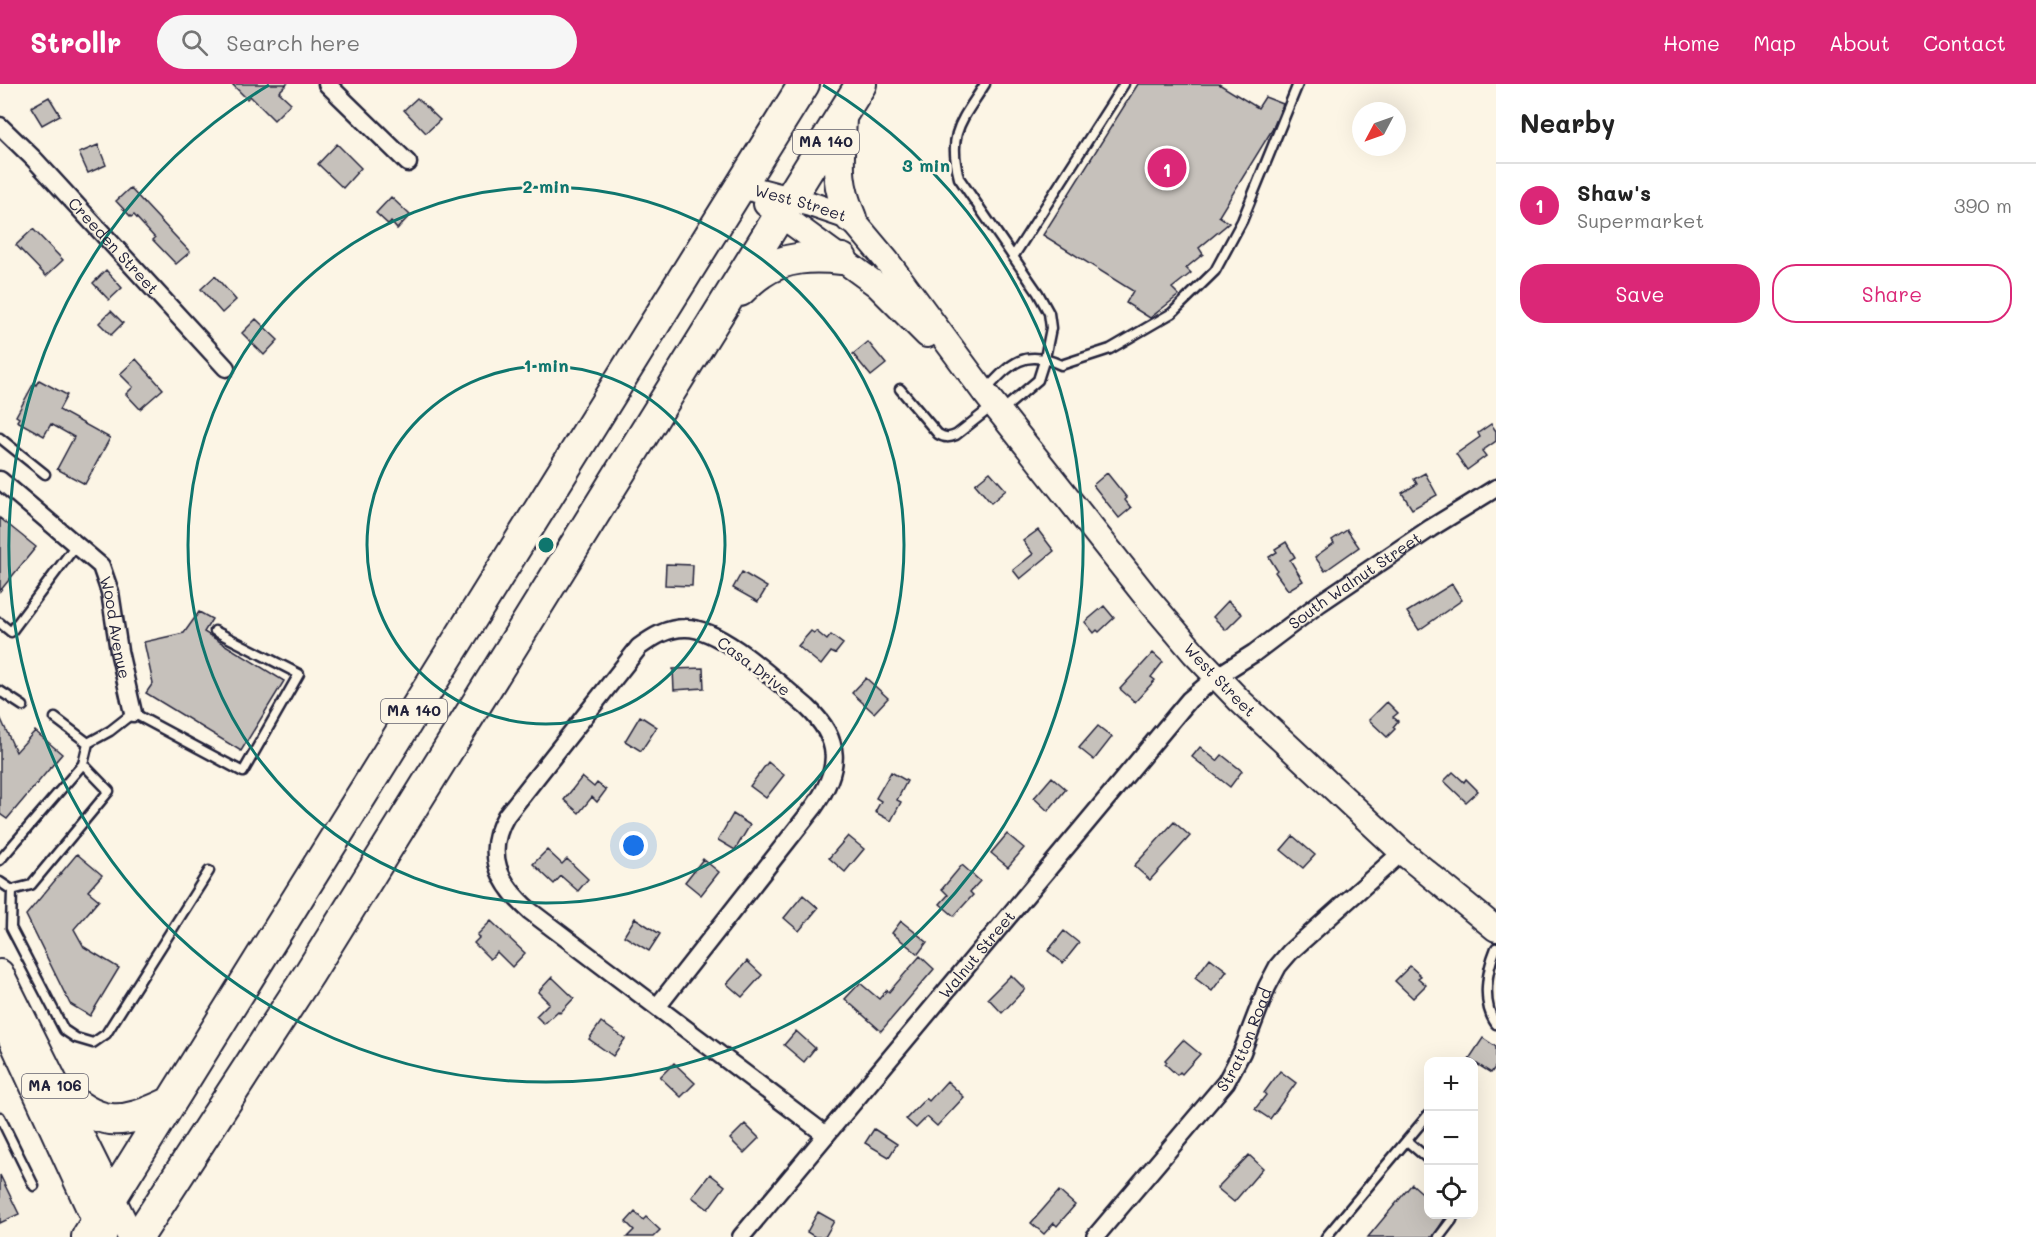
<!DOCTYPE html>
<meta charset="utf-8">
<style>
body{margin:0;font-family:Mali,sans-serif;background:#f6f6f6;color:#222}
.controls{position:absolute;right:18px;bottom:18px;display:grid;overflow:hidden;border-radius:12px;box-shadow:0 6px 24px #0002}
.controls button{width:54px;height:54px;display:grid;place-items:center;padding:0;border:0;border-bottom:2px solid #e0e0e0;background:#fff;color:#222;font:30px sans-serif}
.compass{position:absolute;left:1352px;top:18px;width:54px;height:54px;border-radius:50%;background:#fff;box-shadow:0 6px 24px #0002;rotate:229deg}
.you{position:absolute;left:634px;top:762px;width:21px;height:21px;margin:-15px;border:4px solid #fff;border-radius:50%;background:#1a73e8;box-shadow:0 0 0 9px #1a73e833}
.badge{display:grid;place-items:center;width:39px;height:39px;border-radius:50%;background:#db2777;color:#fff;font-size:20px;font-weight:700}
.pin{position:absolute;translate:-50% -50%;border:3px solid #fff;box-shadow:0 2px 6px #0006}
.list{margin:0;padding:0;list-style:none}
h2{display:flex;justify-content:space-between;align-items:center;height:78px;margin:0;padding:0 24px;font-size:26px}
h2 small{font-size:20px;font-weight:400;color:#767676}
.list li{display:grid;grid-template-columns:39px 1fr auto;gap:18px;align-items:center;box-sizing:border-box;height:84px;padding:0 24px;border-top:2px solid #e0e0e0}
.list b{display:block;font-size:22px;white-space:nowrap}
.list p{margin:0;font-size:20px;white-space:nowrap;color:#767676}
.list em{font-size:20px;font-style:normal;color:#767676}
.actions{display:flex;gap:12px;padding:18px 24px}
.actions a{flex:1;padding:14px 0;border:2px solid #db2777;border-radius:24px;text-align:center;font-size:21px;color:#db2777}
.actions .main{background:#db2777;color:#fff}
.icon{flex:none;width:33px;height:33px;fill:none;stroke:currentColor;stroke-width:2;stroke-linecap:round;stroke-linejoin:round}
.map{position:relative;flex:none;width:1496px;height:1153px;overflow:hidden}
header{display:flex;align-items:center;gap:36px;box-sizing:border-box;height:84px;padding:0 30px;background:#db2777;color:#fff}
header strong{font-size:28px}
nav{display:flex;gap:33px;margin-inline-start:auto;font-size:21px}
.search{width:420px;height:54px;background:#f6f6f6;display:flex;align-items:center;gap:15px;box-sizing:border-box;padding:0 21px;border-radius:33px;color:#767676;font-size:22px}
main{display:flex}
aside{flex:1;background:#fff}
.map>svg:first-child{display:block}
.building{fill:#c6c1bb;stroke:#22223b;stroke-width:1.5}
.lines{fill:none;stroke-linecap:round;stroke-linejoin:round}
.lane-casing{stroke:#22223b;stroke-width:13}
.street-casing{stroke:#22223b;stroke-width:21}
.secondary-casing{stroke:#22223b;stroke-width:28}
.primary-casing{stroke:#22223b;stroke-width:30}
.highway-casing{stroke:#22223b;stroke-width:34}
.lane{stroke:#fcf5e5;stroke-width:8}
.street{stroke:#fcf5e5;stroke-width:16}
.secondary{stroke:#fcf5e5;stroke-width:24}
.primary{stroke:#fcf5e5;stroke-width:26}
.highway{stroke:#fcf5e5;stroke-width:30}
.ring{fill:none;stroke:#0f766e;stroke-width:3}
.labels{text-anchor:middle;stroke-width:5;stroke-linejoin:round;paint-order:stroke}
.shield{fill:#fcf5e5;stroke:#63616e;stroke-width:1.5}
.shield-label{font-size:15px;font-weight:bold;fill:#22223b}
.street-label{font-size:16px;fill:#22223b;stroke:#fcf5e5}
.centre{fill:#0f766e;stroke:#fcf5e5;stroke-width:3}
.ring-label{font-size:18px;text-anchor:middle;font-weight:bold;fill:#0f766e;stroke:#fcf5e5;stroke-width:5;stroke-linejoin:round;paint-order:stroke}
</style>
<header>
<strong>Strollr</strong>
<div class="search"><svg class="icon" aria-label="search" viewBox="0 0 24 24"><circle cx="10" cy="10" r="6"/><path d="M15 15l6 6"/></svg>Search here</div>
<nav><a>Home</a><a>Map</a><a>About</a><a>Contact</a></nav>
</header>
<main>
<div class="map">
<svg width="1496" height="1153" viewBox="0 0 1496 1153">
<rect width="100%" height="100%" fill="#fcf5e5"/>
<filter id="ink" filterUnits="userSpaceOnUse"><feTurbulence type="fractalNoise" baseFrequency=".0167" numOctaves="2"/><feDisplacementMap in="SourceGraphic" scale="12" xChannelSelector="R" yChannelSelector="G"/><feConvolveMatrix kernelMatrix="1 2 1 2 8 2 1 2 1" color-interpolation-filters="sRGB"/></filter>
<g filter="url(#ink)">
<path class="building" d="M232,0H287L279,8L291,19L274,36L250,12L247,15Z
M1138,0H1219L1258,24L1265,13L1283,20L1272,46L1219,132L1229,139L1199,164L1203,170L1186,184L1191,189L1172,204L1179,211L1150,234L1126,219L1133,207L1043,151Z
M49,13L60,31L42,41L31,23Z
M417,14L440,36L426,49L404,26Z
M337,60L361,84L343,104L318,80Z
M98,61L106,81L88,89L79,69Z
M130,104L190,168L176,180L153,156L155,154L134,131L131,133L116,117Z
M391,113L410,131L397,145L391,138L389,141L376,129Z
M33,145L63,176L46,192L16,161Z
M106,186L122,204L109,216L93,199Z
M215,192L236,216L222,229L201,205Z
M111,227L123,239L111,251L99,239Z
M256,235L278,256L264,271L242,249Z
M868,258L886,280L871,292L853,270Z
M136,275L163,305L140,325L126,310L133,303L120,290Z
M39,296L67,311L59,326L110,354L85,400L57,385L74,353L51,340L44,352L17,337L19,334L16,332L34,299L36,301Z
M1491,340L1496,347V357L1482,367L1486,372L1467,386L1456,370L1480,353L1478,349Z
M990,388L1006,406L991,419L975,400Z
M1107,389L1127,414L1125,416L1131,424L1119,434L1093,401Z
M1425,389L1437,411L1412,425L1402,409L1417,400L1414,395Z
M0,434L36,463L0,507Z
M1038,446L1054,467L1020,495L1013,486L1033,470L1023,457Z
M1347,446L1359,463L1325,487L1315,473L1334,459L1332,456Z
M1286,458L1295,473L1290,476L1303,497L1288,506L1275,488L1277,486L1269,473L1277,468L1275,465Z
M666,480L693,481L692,502L665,501Z
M742,488L767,503L758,518L733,504Z
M1452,500L1462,516L1419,546L1407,528Z
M1228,517L1242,530L1226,546L1213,533Z
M1104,522L1114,534L1099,548L1097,546L1094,549L1085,538Z
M199,528L212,535L204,548L284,597L241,667L146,609L153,599L144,558L184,549Z
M811,547L814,549L816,547L827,556L831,551L843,560L835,570L831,568L821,581L798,562Z
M1153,569L1163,578L1151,593L1155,596L1135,618L1120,605Z
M703,584L704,604L674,606L673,585Z
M866,594L888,614L874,629L852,609Z
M1387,618L1398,629L1393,633L1398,637L1393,643L1395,645L1387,653L1369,636Z
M640,632L657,643L641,667L625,657Z
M0,633L16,668L35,647L62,670L7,735L0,730Z
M1098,642L1112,653L1094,676L1079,664Z
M1200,663L1217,677L1222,671L1242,687L1230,703L1192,673Z
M768,678L784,691L766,714L750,702Z
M891,688L907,697L897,716L901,718L891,737L875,728L881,717L876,714Z
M1453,688L1464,698L1466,695L1478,707L1466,718L1444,697Z
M582,693L594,703L597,699L606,706L597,718L592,713L579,729L564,716Z
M1052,693L1066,705L1048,727L1034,714Z
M733,730L750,741L735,766L718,756Z
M1174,738L1190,752L1150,796L1134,782Z
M1007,750L1024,764L1008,783L991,769Z
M848,752L864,765L845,788L829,774Z
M1293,752L1315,771L1303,784L1281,766Z
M547,766L562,780L567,775L588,795L578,807L561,792L554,800L533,780Z
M77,770L102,791L88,807L99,816L74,845L84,863L119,884L90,932L70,920L26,831Z
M703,775L719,788L701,811L685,798Z
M962,781L980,797L970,808L973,811L954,832L940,820L948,811L942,805Z
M803,811L818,824L799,847L784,834Z
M635,834L660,850L649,867L624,852Z
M491,837L525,869L512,883L497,868L490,875L474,859L479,854L477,851Z
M901,837L927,858L918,870L892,849Z
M1064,847L1079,859L1063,879L1048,867Z
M920,872L934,885L881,947L845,915L860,899L879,915L887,906L889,908Z
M1210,874L1227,887L1212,907L1195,894Z
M747,877L762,891L742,913L727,900Z
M1410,882L1421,892L1418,894L1426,901L1413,914L1395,897Z
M1011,891L1025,905L1002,929L988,914Z
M552,893L574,914L560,929L558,927L544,940L536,932L549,919L538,908Z
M601,938L625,955L613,972L589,955Z
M796,947L815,964L804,978L784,961Z
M1483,954L1496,963V982L1491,989L1469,975Z
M1183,956L1200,970L1182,990L1180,988L1177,991L1165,980L1167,978L1165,976Z
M674,979L695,999L681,1013L660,993Z
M1280,987L1296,999L1270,1035L1255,1025L1266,1011L1264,1009Z
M947,997L964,1013L937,1042L927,1033L916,1044L906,1035L926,1014L929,1017Z
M745,1040L759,1054L744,1069L730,1055Z
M874,1045L897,1060L889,1073L865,1059Z
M1249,1071L1263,1084L1234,1118L1217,1104Z
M710,1090L725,1102L708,1125L692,1113Z
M0,1091L19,1130L0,1139Z
M1412,1100L1428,1114V1131H1447L1433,1153H1368Z
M1059,1107L1075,1121L1057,1142L1054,1139L1044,1150L1031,1139Z
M635,1128L643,1136L646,1133L660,1146L653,1153H627L634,1146L626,1138Z
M818,1128L834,1137L825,1153H815L807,1148Z"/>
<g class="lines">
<defs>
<path id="lane" d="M985,0C962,37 947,48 959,94L1038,209L1049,229L1051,244L1045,274L1038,296L1000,328
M1013,173L1124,0
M900,305L938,350C945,354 949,354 956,351L994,321
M986,306C1011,279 1025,264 1061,281L1110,265L1172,229L1215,187L1242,137L1298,0
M0,354L45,390
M0,539L11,548L76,461
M0,607L23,622
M55,634L88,659L83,680
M88,659L110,647L133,629L243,688L299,590L215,547
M0,776L83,680L109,707L31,801L12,806L0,798
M12,806L11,844L64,946L76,954L93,959L106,950L209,787
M1496,864C1487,886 1481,919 1496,940
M0,1033L34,1102
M1407,1057L1428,1075
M1326,1153L1428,1031
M1439,1153L1452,1136L1454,1130"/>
<g id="street">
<path d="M327,0L408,79"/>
<path id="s1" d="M0,42L34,75L226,284"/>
<path id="s2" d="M0,396L101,482L110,508L119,567L133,629"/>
<path d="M657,923L814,723C841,685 842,656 807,623C779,600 721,543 685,544C667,544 653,553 639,563L506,732C484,770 499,800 530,827L826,1051"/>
<path id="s3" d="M741,1153L1189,616L1216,593L1254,569L1320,519L1431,444L1496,404"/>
<path id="s4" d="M1095,1153L1226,998L1242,968L1267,903L1278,882L1290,868L1402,768"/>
</g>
<g id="secondary">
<path id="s5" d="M741,102L810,120L851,134L887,177L984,308L1144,510L1194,569L1240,617L1402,768L1496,845"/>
<path d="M766,120L877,201L927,251"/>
</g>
<path id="primary" d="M0,889L131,1153
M0,929L103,1153"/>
<path id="highway" d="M841,35C839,76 834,95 851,134
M740,207C746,201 753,194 761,189C785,172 814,172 842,175
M56,1004C100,1043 119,1043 171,1018
M87,1153L804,0
M138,1153L309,890L861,0"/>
</defs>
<use href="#lane" class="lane-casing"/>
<use href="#street" class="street-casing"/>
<use href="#secondary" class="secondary-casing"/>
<use href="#primary" class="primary-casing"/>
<use href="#highway" class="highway-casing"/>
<use href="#lane" class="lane"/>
<use href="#street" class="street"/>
<use href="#secondary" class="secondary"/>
<use href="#primary" class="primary"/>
<use href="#highway" class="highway"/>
</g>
</g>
<g class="ring">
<circle cx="546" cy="461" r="179"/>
<circle cx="546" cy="461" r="358"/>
<path d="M823 1A537 537 0 1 1 269 1"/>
</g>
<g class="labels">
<g class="shield">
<rect x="793" y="46" width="66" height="24" rx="4.5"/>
<rect x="381" y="615" width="66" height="24" rx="4.5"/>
<rect x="22" y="990" width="66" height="24" rx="4.5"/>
</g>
<g class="shield-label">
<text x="826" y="63">MA 140</text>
<text x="414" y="632">MA 140</text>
<text x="55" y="1007">MA 106</text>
</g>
<g class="street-label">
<text dy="6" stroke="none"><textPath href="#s5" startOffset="62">West Street</textPath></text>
<text dy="6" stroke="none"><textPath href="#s1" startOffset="165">Creeden Street</textPath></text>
<text dy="6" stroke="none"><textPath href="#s3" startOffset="904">South Walnut Street</textPath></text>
<text dy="6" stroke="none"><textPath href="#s2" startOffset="196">Wood Avenue</textPath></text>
<text transform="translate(754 582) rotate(37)" y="6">Casa Drive</text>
<text dy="6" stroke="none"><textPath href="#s5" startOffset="706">West Street</textPath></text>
<text dy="6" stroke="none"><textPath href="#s3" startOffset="368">Walnut Street</textPath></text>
<text dy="6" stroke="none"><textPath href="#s4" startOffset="249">Stratton Road</textPath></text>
</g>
</g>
<circle cx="546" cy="461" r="9" class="centre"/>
<g class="ring-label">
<text x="926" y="88">3 min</text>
<text x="546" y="109">2 min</text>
<text x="546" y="288">1 min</text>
</g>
</svg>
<div class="controls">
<button>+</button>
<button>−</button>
<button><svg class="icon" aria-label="locate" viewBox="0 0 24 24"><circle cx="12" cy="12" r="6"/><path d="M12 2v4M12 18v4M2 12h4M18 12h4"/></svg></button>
</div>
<svg class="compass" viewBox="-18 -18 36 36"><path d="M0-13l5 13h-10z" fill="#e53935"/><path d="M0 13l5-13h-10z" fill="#767676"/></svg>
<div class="you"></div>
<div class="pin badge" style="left:1167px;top:84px">1</div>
</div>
<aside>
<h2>Nearby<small></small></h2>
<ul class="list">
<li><span class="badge">1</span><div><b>Shaw's</b><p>Supermarket</p></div><em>390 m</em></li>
</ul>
<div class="actions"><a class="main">Save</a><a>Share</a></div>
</aside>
</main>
